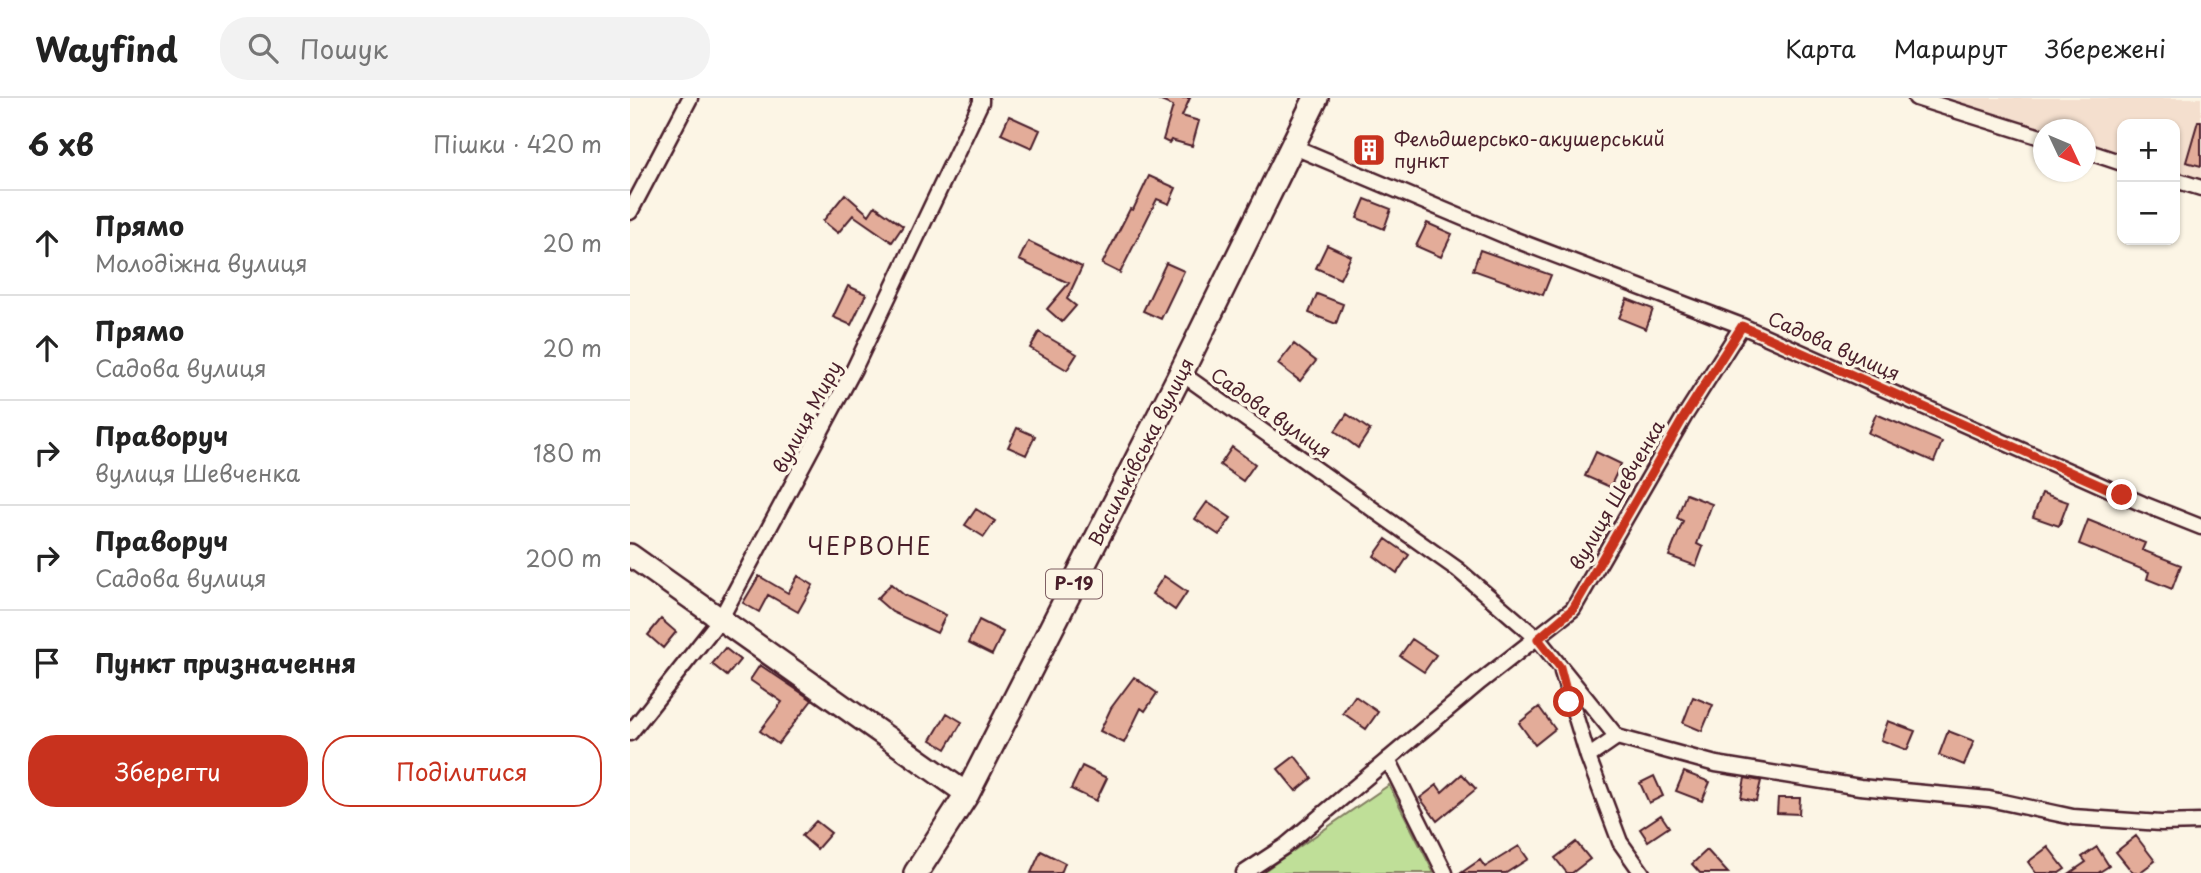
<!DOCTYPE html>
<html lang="uk">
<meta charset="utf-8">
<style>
body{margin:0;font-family:"Playpen Sans",sans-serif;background:#f2f2f2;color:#222}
.controls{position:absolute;right:21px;top:21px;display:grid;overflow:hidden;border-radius:14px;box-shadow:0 2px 5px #0004}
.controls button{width:63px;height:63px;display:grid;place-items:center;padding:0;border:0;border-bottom:2px solid #e0e0e0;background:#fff;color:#222;font:35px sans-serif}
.compass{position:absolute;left:1403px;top:21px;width:63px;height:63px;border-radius:50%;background:#fff;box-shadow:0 2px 5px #0004;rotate:134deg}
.stop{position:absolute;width:21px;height:21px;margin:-16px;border:5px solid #c8321e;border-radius:50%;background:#fff}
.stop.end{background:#c8321e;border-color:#fff;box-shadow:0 2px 7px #0008}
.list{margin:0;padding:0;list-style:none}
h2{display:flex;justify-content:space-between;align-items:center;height:91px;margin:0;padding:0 28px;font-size:30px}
h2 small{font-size:23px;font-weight:400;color:#767676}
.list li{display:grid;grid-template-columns:46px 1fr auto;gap:21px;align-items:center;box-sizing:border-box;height:105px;padding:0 28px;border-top:2px solid #e0e0e0}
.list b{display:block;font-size:26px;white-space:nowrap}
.list p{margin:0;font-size:23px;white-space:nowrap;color:#767676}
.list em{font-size:23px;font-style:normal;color:#767676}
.actions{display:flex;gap:14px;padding:21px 28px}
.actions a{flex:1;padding:16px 0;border:2px solid #c8321e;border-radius:28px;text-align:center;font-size:24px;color:#c8321e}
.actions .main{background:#c8321e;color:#fff}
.icon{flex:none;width:38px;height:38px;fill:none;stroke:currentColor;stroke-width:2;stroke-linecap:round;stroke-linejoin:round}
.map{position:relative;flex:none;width:1571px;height:775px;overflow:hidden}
header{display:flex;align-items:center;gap:42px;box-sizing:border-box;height:98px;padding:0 35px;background:#fff;border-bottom:2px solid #e0e0e0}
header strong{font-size:33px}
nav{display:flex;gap:38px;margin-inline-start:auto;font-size:24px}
.search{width:490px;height:63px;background:#f2f2f2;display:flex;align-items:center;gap:18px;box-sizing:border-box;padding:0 24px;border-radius:28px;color:#767676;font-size:26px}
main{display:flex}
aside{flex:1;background:#fff}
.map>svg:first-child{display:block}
.built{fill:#f4dfce}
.green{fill:#bfdf98;stroke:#847f62;stroke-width:2}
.building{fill:#e3ac99;stroke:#4a1f2b;stroke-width:2}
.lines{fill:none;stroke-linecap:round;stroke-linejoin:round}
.street-casing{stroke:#4a1f2b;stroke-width:19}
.secondary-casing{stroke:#4a1f2b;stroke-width:26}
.primary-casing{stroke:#4a1f2b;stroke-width:28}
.street{stroke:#fcf5e5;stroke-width:14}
.secondary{stroke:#fcf5e5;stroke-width:21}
.primary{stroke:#fcf5e5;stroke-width:23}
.route{stroke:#c8321e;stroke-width:9}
.labels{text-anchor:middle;stroke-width:7;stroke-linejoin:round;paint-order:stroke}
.shield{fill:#fcf5e5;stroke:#7f5f63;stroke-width:2}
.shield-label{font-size:18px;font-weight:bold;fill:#4a1f2b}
.poi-label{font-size:19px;fill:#4a1f2b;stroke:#fcf5e5;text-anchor:start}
.street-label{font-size:19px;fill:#4a1f2b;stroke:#fcf5e5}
.quarter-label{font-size:23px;letter-spacing:2px;fill:#4a1f2b;stroke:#fcf5e5}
</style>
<header>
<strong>Wayfind</strong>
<div class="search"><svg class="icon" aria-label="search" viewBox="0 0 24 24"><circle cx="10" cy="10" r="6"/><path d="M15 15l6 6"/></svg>Пошук</div>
<nav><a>Карта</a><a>Маршрут</a><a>Збережені</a></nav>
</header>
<main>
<aside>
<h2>6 хв<small>Пішки · 420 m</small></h2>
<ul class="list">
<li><svg class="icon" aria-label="ahead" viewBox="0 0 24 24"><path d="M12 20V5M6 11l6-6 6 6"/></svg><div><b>Прямо</b><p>Молодіжна вулиця</p></div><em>20 m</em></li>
<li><svg class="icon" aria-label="ahead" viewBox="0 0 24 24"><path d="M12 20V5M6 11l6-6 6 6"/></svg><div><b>Прямо</b><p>Садова вулиця</p></div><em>20 m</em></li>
<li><svg class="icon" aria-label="right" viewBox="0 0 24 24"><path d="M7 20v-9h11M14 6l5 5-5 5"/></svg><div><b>Праворуч</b><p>вулиця Шевченка</p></div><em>180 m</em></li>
<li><svg class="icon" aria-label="right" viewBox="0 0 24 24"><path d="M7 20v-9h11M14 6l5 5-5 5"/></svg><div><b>Праворуч</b><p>Садова вулиця</p></div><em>200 m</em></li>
<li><svg class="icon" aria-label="arrive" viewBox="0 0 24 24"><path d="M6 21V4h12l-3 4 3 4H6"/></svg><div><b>Пункт призначення</b></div></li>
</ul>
<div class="actions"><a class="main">Зберегти</a><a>Поділитися</a></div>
</aside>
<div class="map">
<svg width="1571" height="775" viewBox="0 0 1571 775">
<rect width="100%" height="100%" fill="#fcf5e5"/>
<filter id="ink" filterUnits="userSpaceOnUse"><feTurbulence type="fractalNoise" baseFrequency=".0143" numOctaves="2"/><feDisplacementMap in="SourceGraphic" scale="14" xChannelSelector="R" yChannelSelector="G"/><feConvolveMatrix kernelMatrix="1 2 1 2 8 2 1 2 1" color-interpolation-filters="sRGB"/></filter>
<g filter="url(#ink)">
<path class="built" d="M1326,0H1571V90L1545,82V26H1492V65L1456,53V32H1414L1413,40L1321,11Z"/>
<path class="green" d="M759,687L804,775H631Z"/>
<path class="building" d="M524,0H560L552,18L569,23L562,48L541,42L539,45L533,42L543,8Z
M379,18L410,32L402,50L371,36Z
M1568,23H1571V68L1556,64Z
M738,38L751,45L740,65L728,58Z
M519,78L546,90L539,106L527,101L490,175L472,166L500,111L503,112Z
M215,96L239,117L245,108L273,128L262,144L223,117L208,135L193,123Z
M735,101L761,111L754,131L727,120Z
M797,125L822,136L811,159L786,148Z
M398,143L452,169L437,201L446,208L432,224L417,211L439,185L389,162Z
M697,147L721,158L710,181L686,170Z
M850,152L921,177L913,197L843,172Z
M536,165L554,173L531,221L513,213Z
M218,188L236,196L221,227L203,219Z
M687,196L713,206L706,226L679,215Z
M997,201L1023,211L1016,231L989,220Z
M409,234L447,256L437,272L400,250Z
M664,246L686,263L670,283L648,266Z
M717,316L740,332L728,350L705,333Z
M1246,316L1312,344L1304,364L1238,335Z
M387,330L405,338L396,357L378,349Z
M602,349L625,366L613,383L590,367Z
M966,354L991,366L980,389L955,378Z
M1412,395L1438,404L1429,428L1403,419Z
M1056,396L1082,406L1067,446L1073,449L1066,468L1039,458L1053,423L1047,420Z
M577,404L601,420L589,437L565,421Z
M346,411L365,423L354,439L335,427Z
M1458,422L1515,445L1512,452L1551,467L1542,491L1517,481L1519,474L1449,446Z
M756,441L779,457L767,475L744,458Z
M129,478L158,495L168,478L183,487L168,514L138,497L129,514L113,505Z
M534,478L557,494L545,512L522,496Z
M261,486L274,497L316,517L307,535L262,514L247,501Z
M31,521L46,534L33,550L18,537Z
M349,522L373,534L362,557L338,545Z
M782,541L806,557L794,574L770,558Z
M95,550L110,562L97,578L82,566Z
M130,567L182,602L148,646L130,633L152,604L120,582Z
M504,579L527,595L515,613L511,610L494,645L470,633L481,610Z
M725,598L748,614L736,631L713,615Z
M1063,599L1083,607L1072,633L1053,625Z
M909,609L925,631L905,647L889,625Z
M317,615L332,624L316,651L301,642Z
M1258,623L1285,633L1277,652L1251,642Z
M1318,633L1344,643L1334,667L1309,657Z
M665,658L682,680L666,693L648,671Z
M452,668L477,680L466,703L441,691Z
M1054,674L1080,684L1072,703L1046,693Z
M832,676L846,691L807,723L790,700L807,687L812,694Z
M1024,678L1033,698L1019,705L1010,685Z
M1115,680L1131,683L1126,703L1111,700Z
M1148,700H1170L1169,716L1147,715Z
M1031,717L1039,729L1018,743L1010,731Z
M186,723L201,735L187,751L172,738Z
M1506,738L1525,763L1509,775H1503L1486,754Z
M946,744L960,761L942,775H937L925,760Z
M889,748L898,761L876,775H831L850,762L855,769Z
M1418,749L1435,771L1429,775H1406L1398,764Z
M1467,749L1479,768L1468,775H1440L1456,764L1452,759Z
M1077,752L1098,775H1070L1062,766Z
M411,753L435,765L431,775H401Z"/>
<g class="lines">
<defs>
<path id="street" d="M1286,0L1414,40
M662,48L883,141L1112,228L1513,406L1571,429
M1456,53L1492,65
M1545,82L1571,90
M0,114L60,0
M551,275L827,471L908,541L987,639L1086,666L1230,689L1359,701L1443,719L1531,725L1571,724
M932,574L958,659L990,744L1012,775
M0,635L91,520L224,271L351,4V0
M958,659L987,639
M758,661L815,775
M614,775L655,748L850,584L943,511L1054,319L1112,228"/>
<path id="secondary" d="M0,457L337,696"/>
<path id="primary" d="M286,775L337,696L551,275L686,0"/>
</defs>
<use href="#street" class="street-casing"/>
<use href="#secondary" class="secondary-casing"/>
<use href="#primary" class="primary-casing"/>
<use href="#street" class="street"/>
<use href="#secondary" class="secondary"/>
<use href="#primary" class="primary"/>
</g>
</g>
<g class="lines" filter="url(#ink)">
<path class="route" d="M939,604L930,569L908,541L943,511L1054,319L1112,228L1492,397"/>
</g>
<defs>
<symbol id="building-square" viewBox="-11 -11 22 22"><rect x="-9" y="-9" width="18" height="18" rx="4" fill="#c8321e" stroke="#fcf5e5"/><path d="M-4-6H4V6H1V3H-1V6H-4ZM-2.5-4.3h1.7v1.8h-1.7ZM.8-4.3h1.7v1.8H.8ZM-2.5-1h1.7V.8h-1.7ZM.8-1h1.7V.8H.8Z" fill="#fff"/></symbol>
</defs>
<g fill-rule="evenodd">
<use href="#building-square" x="720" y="33" width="38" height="38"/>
</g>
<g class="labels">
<rect class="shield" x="416" y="471.5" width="56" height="29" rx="5"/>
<g class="shield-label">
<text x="444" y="492">Р-19</text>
</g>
<g class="poi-label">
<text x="764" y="48">Фельдшерсько-акушерський<tspan x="764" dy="22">пункт</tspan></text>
</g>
<g class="street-label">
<text transform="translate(1204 248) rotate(24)" y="7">Садова вулиця</text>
<text transform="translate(641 315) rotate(35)" y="7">Садова вулиця</text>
<text transform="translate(177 319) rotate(-62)" y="7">вулиця Миру</text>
<text transform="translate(511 354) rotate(-63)" y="7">Васильківська вулиця</text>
<text transform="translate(987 397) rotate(-60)" y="7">вулиця Шевченка</text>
</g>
<g class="quarter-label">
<text x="240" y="457">ЧЕРВОНЕ</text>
</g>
</g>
</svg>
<div class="controls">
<button>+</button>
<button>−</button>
</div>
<svg class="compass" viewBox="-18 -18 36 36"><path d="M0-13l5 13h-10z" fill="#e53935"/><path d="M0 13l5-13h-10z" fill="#767676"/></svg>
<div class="stop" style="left:939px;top:604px"></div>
<div class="stop end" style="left:1492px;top:397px"></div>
</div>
</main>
